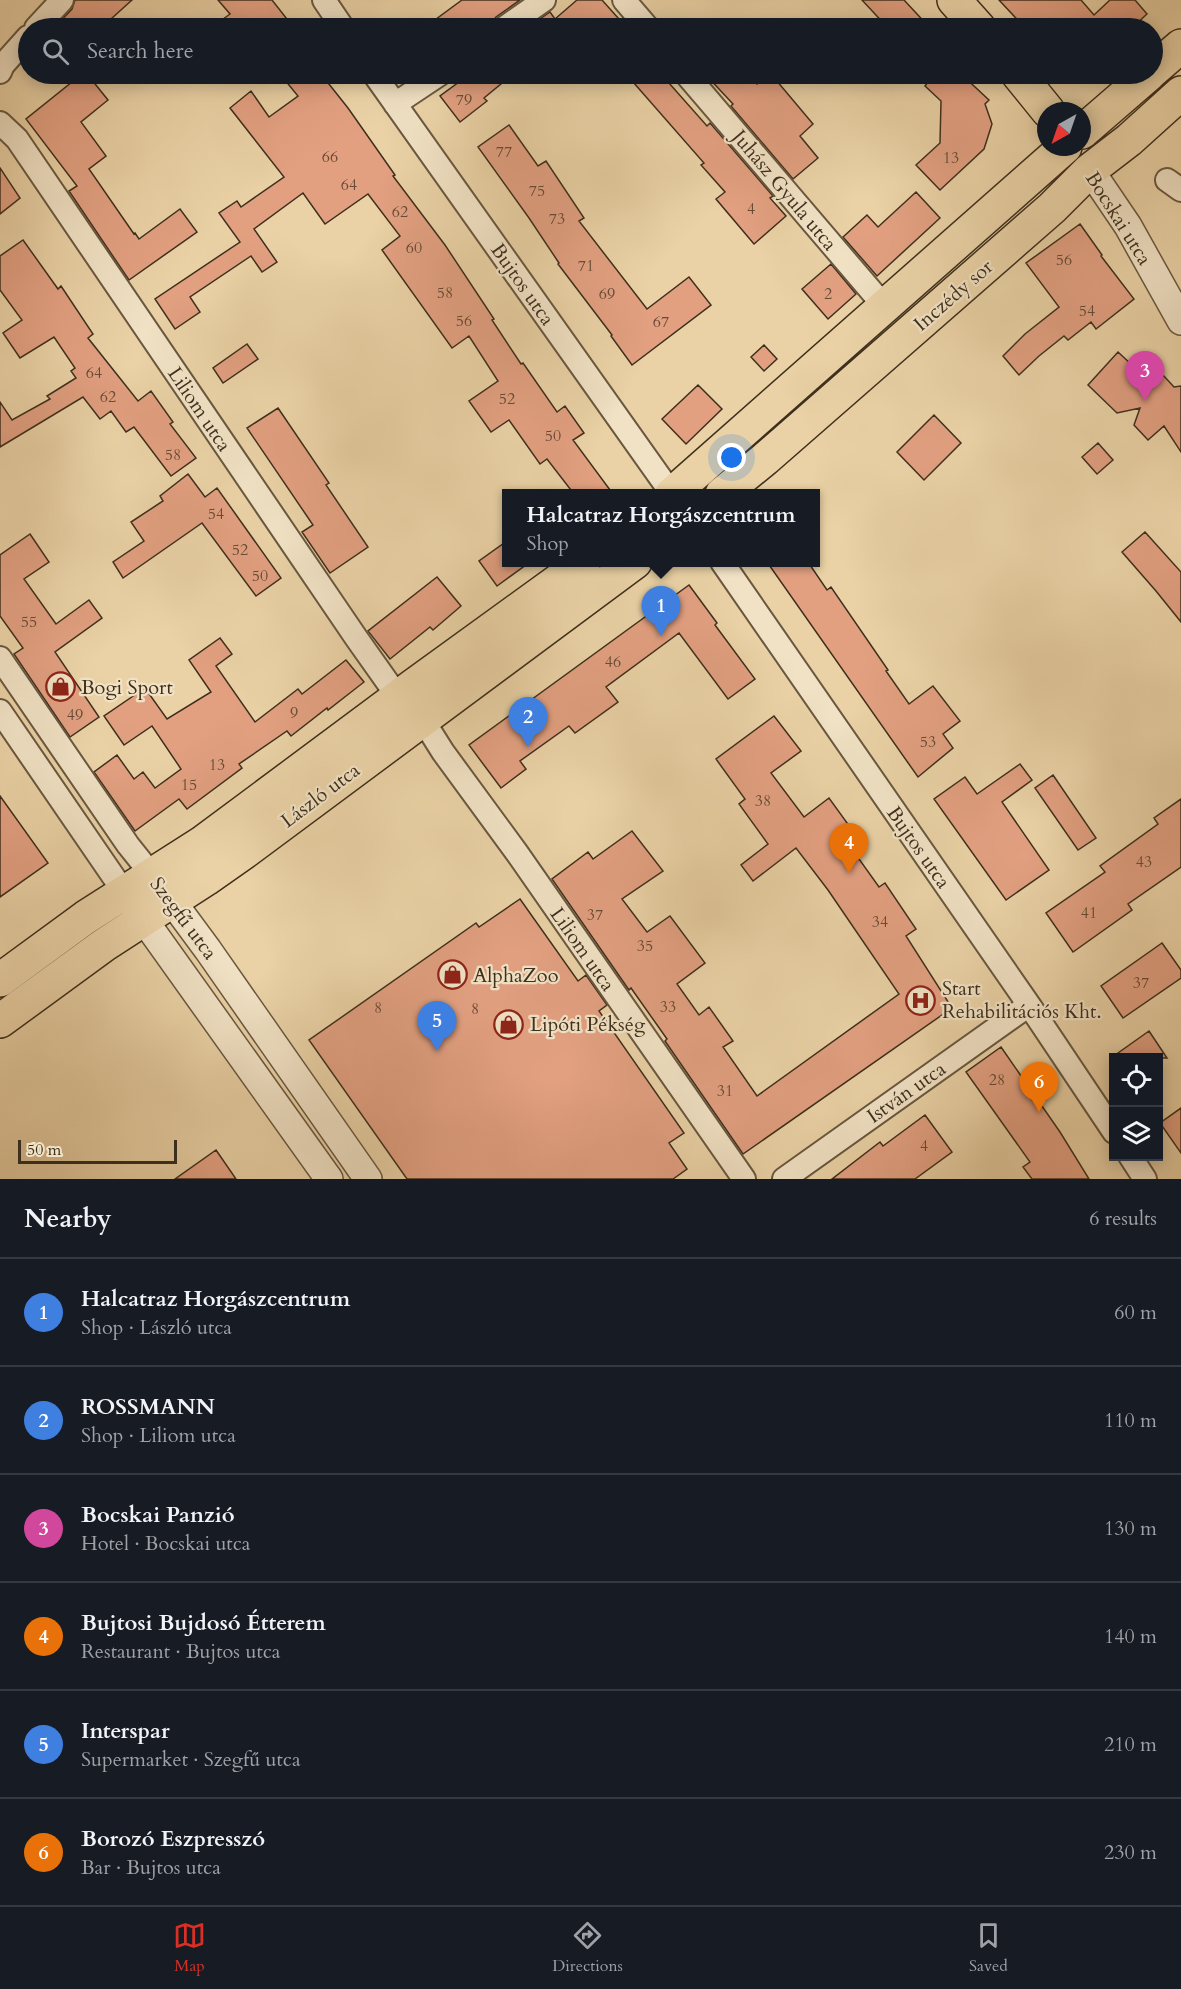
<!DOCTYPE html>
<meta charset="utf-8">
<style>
body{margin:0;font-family:Cardo,serif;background:#242831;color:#f1f3f6}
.controls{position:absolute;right:18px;bottom:18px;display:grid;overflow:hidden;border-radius:0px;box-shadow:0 3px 15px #0003}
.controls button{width:54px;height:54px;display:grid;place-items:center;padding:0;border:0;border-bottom:2px solid #363941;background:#171b24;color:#f1f3f6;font:30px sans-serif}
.compass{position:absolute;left:1037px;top:102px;width:54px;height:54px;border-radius:50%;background:#171b24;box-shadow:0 3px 15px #0003;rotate:220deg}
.scale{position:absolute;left:18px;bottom:15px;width:159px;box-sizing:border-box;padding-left:6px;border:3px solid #3e2f1d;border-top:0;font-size:16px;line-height:21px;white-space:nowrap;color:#3e2f1d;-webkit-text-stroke:4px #f1e2c5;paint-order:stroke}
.you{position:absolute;left:732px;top:458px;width:21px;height:21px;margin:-15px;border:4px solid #fff;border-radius:50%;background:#1a73e8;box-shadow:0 0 0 9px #1a73e833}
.badge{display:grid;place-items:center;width:39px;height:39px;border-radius:50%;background:#d93025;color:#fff;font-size:20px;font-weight:700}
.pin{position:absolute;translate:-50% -50px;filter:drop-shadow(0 2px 3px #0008)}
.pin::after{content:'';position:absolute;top:32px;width:21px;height:18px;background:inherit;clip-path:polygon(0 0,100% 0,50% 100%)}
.popup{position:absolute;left:502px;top:489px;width:318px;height:78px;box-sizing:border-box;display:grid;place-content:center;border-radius:0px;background:#171b24;filter:drop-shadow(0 2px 4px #0005);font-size:20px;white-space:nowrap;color:#9ea1a6}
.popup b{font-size:22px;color:#f1f3f6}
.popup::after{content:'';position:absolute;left:50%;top:100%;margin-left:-12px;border:12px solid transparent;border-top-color:#171b24}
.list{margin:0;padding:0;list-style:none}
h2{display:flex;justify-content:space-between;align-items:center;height:78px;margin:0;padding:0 24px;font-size:26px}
h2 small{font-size:20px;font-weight:400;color:#9ea1a6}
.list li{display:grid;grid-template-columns:39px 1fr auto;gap:18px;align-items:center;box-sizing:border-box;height:108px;padding:0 24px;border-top:2px solid #363941}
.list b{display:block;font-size:22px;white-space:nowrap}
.list p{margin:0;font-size:20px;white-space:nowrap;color:#9ea1a6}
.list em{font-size:20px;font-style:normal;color:#9ea1a6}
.icon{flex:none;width:33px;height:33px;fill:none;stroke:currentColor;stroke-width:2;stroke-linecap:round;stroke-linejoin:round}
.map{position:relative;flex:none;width:1181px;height:1179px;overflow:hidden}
.search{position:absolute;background:#171b24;box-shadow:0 3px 15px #0003;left:18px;right:18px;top:18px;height:66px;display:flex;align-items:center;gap:15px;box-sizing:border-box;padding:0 21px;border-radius:33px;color:#9ea1a6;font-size:22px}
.sheet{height:726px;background:#171b24}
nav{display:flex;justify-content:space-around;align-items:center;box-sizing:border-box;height:84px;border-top:2px solid #363941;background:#171b24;font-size:16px;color:#9ea1a6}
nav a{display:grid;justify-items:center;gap:3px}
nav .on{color:#d93025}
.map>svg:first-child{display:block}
.building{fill:#e2a081;stroke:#3e2f1d;stroke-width:1.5}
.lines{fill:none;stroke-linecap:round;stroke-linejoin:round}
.minor-casing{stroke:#69583f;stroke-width:26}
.tertiary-casing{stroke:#69583f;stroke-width:30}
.primary-casing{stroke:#3e2f1d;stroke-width:36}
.minor{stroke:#f1e2c5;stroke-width:22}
.tertiary{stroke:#f1e2c5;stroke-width:27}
.primary{stroke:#ead2a6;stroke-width:33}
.labels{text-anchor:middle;stroke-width:4.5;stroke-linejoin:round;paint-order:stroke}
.number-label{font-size:16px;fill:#674b36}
.street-label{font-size:20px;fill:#3e2f1d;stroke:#f1e2c5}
.poi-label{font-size:20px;fill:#3e2f1d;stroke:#f1e2c5;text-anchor:start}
</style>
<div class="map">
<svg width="1181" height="1179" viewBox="0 0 1181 1179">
<rect width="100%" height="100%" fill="#ead2a6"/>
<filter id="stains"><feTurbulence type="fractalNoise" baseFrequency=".00333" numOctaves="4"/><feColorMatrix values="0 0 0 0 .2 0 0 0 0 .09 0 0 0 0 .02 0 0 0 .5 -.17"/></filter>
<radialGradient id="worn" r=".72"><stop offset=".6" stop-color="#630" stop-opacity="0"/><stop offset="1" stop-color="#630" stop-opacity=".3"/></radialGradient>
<path class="building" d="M75,0H132L101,28H54L72,9Z
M218,0H272L294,28H211L230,14Z
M462,0H520L496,17L492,22L491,28H424Z
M577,0H602L627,28H527L550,12L555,19Z
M862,0H904L930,28H888Z
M999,0H1081L1094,15L1110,0H1135L1147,14L1132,28H1025Z
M82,74H87L108,100L81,122L106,156L89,169L134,234L135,233L139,239L180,209L197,232L129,280L69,191L77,186L26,119Z
M280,74H321L348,108L395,175L393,176L445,245L494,319L492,320L521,364L523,363L557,412L565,406L584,433L573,440L613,494H574L547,459L540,464L509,420L491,432L469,401L498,381L469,336L452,348L382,250L400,236L368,194L325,224L303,193L254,229L277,262L262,272L251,256L190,297L200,312L175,329L155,299L240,242L219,213L237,201L241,207L284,177L230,108L251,91L269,117L298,96Z
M470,74H513L484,98L487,101L460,122L440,96Z
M626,74H661L707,126L710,123L773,196L770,198L786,216L754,244L716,199L725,192L701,165L704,163Z
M705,74H748L757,84L771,74L813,124L800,136L818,158L793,179L731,106L733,104Z
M920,74H961L989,100L985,104L992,124L984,149L940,190L916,165L940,143L941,101L925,86L928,82Z
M509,125L538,166L546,161L584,218L579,221L647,309L689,277L711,305L632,365L611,336L612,335L558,264L559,263L529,218L478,147Z
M0,168L20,198L0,214Z
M916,192L940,218L877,276L843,237L867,215L878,227Z
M1080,224L1102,255L1101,256L1134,299L1096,329L1091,322L1068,340L1064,336L1039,356L1019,375L1003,356L1025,334L1059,307L1026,263Z
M23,240L58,289L61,286L93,334L88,338L138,401L151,391L173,422L170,424L196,458L171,476L134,427L126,432L111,411L100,419L83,397L0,447V402L12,420L50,399L47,396L76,378L71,371L75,368L54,337L20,358L3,333L22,320L0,290V256Z
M831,264L856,294L828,319L802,289Z
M247,344L258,359L223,383L213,368Z
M764,345L777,359L764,371L751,357Z
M1118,352L1132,365L1142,355L1154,365L1162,366V374L1174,387L1181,386V452L1164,426L1148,440L1134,425L1140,408L1117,413L1088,385Z
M698,385L722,409L686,444L662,419Z
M278,408L329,483L326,485L368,547L330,573L302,532L313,525L247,428Z
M934,415L961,443L924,480L897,452Z
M1098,443L1113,460L1097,474L1082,457Z
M188,474L205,497L217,488L281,578L256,596L202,523L123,578L113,562L144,541L131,522L163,501L160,496Z
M1145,532L1181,572V622L1156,591L1122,552Z
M30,534L49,562L24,579L56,624L89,600L102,618L55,652L99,717L70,737L14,654L23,648L0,616V555Z
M507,541V562H530L497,586L479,561Z
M767,562H808L827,590L831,587L888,670L886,671L909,704L933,686L960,721L943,734L953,748L918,777Z
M437,577L461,606L433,630L430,627L390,659L368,631Z
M689,585L717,623L715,625L755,679L728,699L679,633L606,687L618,702L575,733L569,726L520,761L526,769L501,788L469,745Z
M220,638L232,654L216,666L255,722L298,689L302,694L346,660L364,682L328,710L327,708L291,736L287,731L239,764L242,768L187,809L179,799L135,831L94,772L117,755L134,779L143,772L155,788L181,769L152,726L124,745L104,716L145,688L167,719L211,692L189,660Z
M774,716L801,751L771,773L804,817L829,798L858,838L849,845L879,887L885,883L916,929L906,936L952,1008L743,1154L665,1041L667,1039L631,988L629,990L552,879L588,852L593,859L632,831L663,871L622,899L647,932L670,916L705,963L677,984L699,1015L709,1007L733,1041L723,1047L757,1096L899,994L828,890L796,848L753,881L741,865L768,844L739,804L745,799L716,759Z
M1020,764L1032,780L1002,802L1049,870L1006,900L934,799L965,777L977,794Z
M1053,775L1096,838L1078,850L1035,788Z
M0,796L48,863L0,897Z
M1181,799V867L1128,904L1132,910L1073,952L1046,913L1105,872L1100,866L1158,824L1154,818Z
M520,899L578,981L586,975L607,1005L599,1011L684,1133L669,1143L687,1169L673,1179H407L309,1040L476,923L479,927Z
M1162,943L1181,970V978L1123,1018L1101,986Z
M1149,1031L1167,1058H1111Z
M1001,1047L1060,1132L1089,1179H1032L1023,1167L1030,1162L966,1072Z
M1181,1108V1153L1160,1123Z
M925,1115L952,1152L915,1179H832L880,1142L883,1146Z
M216,1150L236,1179H175Z"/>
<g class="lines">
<defs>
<path id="minor" d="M324,0L343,28
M624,0L648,28
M36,28L62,0
M504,28L544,0
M0,72L3,65L28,37
M374,74L672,494
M686,74L885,307
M395,104L440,74
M0,123L17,139L357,639L398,697
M1167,180L1181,190
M722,562L1029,1005L1114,1132
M0,658L128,845L152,875
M416,709L443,752L517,853L744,1179
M0,711L124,892
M1130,1156L1145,1179
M784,1179L1029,1005"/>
<path id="tertiary" d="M1090,170L1128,226L1181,321
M160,885L208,950L368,1179
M132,903L329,1179"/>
<path id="primary" d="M954,0L979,28
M1152,71L1181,46
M1018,74L1048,111
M1082,132L1149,74
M672,494L1065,147
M722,494L765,459L1052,208L1090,170L1129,140L1181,93
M0,980L86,917L202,843L413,686L584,562
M0,1021L104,945L206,879L243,853L635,562"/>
</defs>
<use href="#minor" class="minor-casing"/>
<use href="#tertiary" class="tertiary-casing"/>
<use href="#primary" class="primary-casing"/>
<use href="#minor" class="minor"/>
<use href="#tertiary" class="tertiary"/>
<use href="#primary" class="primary"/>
</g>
<defs>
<symbol id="shop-ring" viewBox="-11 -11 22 22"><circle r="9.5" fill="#f1e2c5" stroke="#8f2418" stroke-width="1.5"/><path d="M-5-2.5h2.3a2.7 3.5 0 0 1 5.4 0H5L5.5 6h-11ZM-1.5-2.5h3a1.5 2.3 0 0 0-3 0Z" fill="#8f2418"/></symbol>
<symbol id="hospital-ring" viewBox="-11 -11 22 22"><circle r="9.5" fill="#f1e2c5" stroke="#8f2418" stroke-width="1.5"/><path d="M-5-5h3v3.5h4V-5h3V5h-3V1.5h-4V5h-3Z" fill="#8f2418"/></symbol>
</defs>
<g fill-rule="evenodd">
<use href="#shop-ring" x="44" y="670" width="33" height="33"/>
<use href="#shop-ring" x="436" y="958" width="33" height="33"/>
<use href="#hospital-ring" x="904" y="984" width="33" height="33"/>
<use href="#shop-ring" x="492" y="1008" width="33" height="33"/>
</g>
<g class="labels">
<g class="number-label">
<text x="464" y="105">79</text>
<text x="504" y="157">77</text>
<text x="330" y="162">66</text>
<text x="951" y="163">13</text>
<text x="349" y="190">64</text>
<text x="537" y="196">75</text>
<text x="751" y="214">4</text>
<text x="400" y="217">62</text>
<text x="557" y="224">73</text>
<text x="414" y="253">60</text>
<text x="1064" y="265">56</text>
<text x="586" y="271">71</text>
<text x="445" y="298">58</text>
<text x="607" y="299">69</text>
<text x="828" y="299">2</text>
<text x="1087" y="316">54</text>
<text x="464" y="326">56</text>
<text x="661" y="327">67</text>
<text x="94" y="378">64</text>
<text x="108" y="402">62</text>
<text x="507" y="404">52</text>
<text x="553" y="441">50</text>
<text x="173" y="460">58</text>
<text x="216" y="519">54</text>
<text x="240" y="555">52</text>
<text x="260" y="581">50</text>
<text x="29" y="627">55</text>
<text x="613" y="667">46</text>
<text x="294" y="718">9</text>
<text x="75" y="720">49</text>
<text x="928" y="747">53</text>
<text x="217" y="770">13</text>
<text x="189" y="790">15</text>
<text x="763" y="806">38</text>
<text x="1144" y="867">43</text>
<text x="1089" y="918">41</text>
<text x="595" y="920">37</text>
<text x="880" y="927">34</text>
<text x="645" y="951">35</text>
<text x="1141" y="988">37</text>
<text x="668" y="1012">33</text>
<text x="378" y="1013">8</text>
<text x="475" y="1014">8</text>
<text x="997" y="1085">28</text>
<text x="725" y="1096">31</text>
<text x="924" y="1151">4</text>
</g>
<g class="street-label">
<text transform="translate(785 190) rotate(50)" y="7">Juhász Gyula utca</text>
<text transform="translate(1119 218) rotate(58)" y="7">Bocskai utca</text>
<text transform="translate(523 284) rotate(55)" y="7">Bujtos utca</text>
<text transform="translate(953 295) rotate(-41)" y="7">Inczédy sor</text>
<text transform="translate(200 409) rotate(56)" y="7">Liliom utca</text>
<text transform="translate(320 795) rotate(-37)" y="7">László utca</text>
<text transform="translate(919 847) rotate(55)" y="7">Bujtos utca</text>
<text transform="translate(184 918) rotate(53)" y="7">Szegfű utca</text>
<text transform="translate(583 949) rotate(55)" y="7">Liliom utca</text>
<text transform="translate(906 1092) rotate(-35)" y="7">István utca</text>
</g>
<g class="poi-label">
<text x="81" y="694">Bogi Sport</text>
<text x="473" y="982">AlphaZoo</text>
<text x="942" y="995">Start<tspan x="942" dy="23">Rehabilitációs Kht.</tspan></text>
<text x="530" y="1031">Lipóti Pékség</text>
</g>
</g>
<rect width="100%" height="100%" filter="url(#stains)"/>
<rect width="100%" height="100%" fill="url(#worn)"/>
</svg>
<div class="controls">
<button><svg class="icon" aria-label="locate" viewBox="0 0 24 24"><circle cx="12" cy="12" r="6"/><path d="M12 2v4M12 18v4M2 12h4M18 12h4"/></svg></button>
<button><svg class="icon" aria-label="layers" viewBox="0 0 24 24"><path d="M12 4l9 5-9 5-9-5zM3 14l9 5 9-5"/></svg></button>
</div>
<svg class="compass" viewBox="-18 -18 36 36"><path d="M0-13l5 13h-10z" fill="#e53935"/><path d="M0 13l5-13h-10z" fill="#9ea1a6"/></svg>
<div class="scale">50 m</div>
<div class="you"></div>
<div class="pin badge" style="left:661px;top:636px;background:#3f7fe0">1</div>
<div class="popup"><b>Halcatraz Horgászcentrum</b>Shop</div>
<div class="pin badge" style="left:528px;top:747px;background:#3f7fe0">2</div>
<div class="pin badge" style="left:1145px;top:401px;background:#d1479c">3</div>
<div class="pin badge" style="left:849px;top:873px;background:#e8710a">4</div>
<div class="pin badge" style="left:437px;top:1051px;background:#3f7fe0">5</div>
<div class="pin badge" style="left:1039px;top:1112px;background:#e8710a">6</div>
<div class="search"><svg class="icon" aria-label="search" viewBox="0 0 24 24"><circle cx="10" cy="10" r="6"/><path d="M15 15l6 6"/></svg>Search here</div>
</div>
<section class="sheet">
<h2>Nearby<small>6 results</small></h2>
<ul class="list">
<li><span class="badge" style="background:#3f7fe0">1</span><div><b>Halcatraz Horgászcentrum</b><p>Shop · László utca</p></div><em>60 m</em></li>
<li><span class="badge" style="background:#3f7fe0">2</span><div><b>ROSSMANN</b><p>Shop · Liliom utca</p></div><em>110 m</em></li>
<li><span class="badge" style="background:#d1479c">3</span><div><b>Bocskai Panzió</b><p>Hotel · Bocskai utca</p></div><em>130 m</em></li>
<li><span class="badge" style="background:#e8710a">4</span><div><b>Bujtosi Bujdosó Étterem</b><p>Restaurant · Bujtos utca</p></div><em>140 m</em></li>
<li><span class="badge" style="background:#3f7fe0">5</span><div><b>Interspar</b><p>Supermarket · Szegfű utca</p></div><em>210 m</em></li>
<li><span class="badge" style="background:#e8710a">6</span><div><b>Borozó Eszpresszó</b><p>Bar · Bujtos utca</p></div><em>230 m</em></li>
</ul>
</section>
<nav>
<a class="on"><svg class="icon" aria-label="map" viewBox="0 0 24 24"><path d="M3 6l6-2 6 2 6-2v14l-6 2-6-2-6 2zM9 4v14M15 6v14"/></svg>Map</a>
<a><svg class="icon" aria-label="directions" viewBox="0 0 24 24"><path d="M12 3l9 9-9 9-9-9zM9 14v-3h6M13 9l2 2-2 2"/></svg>Directions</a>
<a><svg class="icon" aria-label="saved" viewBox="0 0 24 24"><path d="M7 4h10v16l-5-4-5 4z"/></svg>Saved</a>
</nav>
